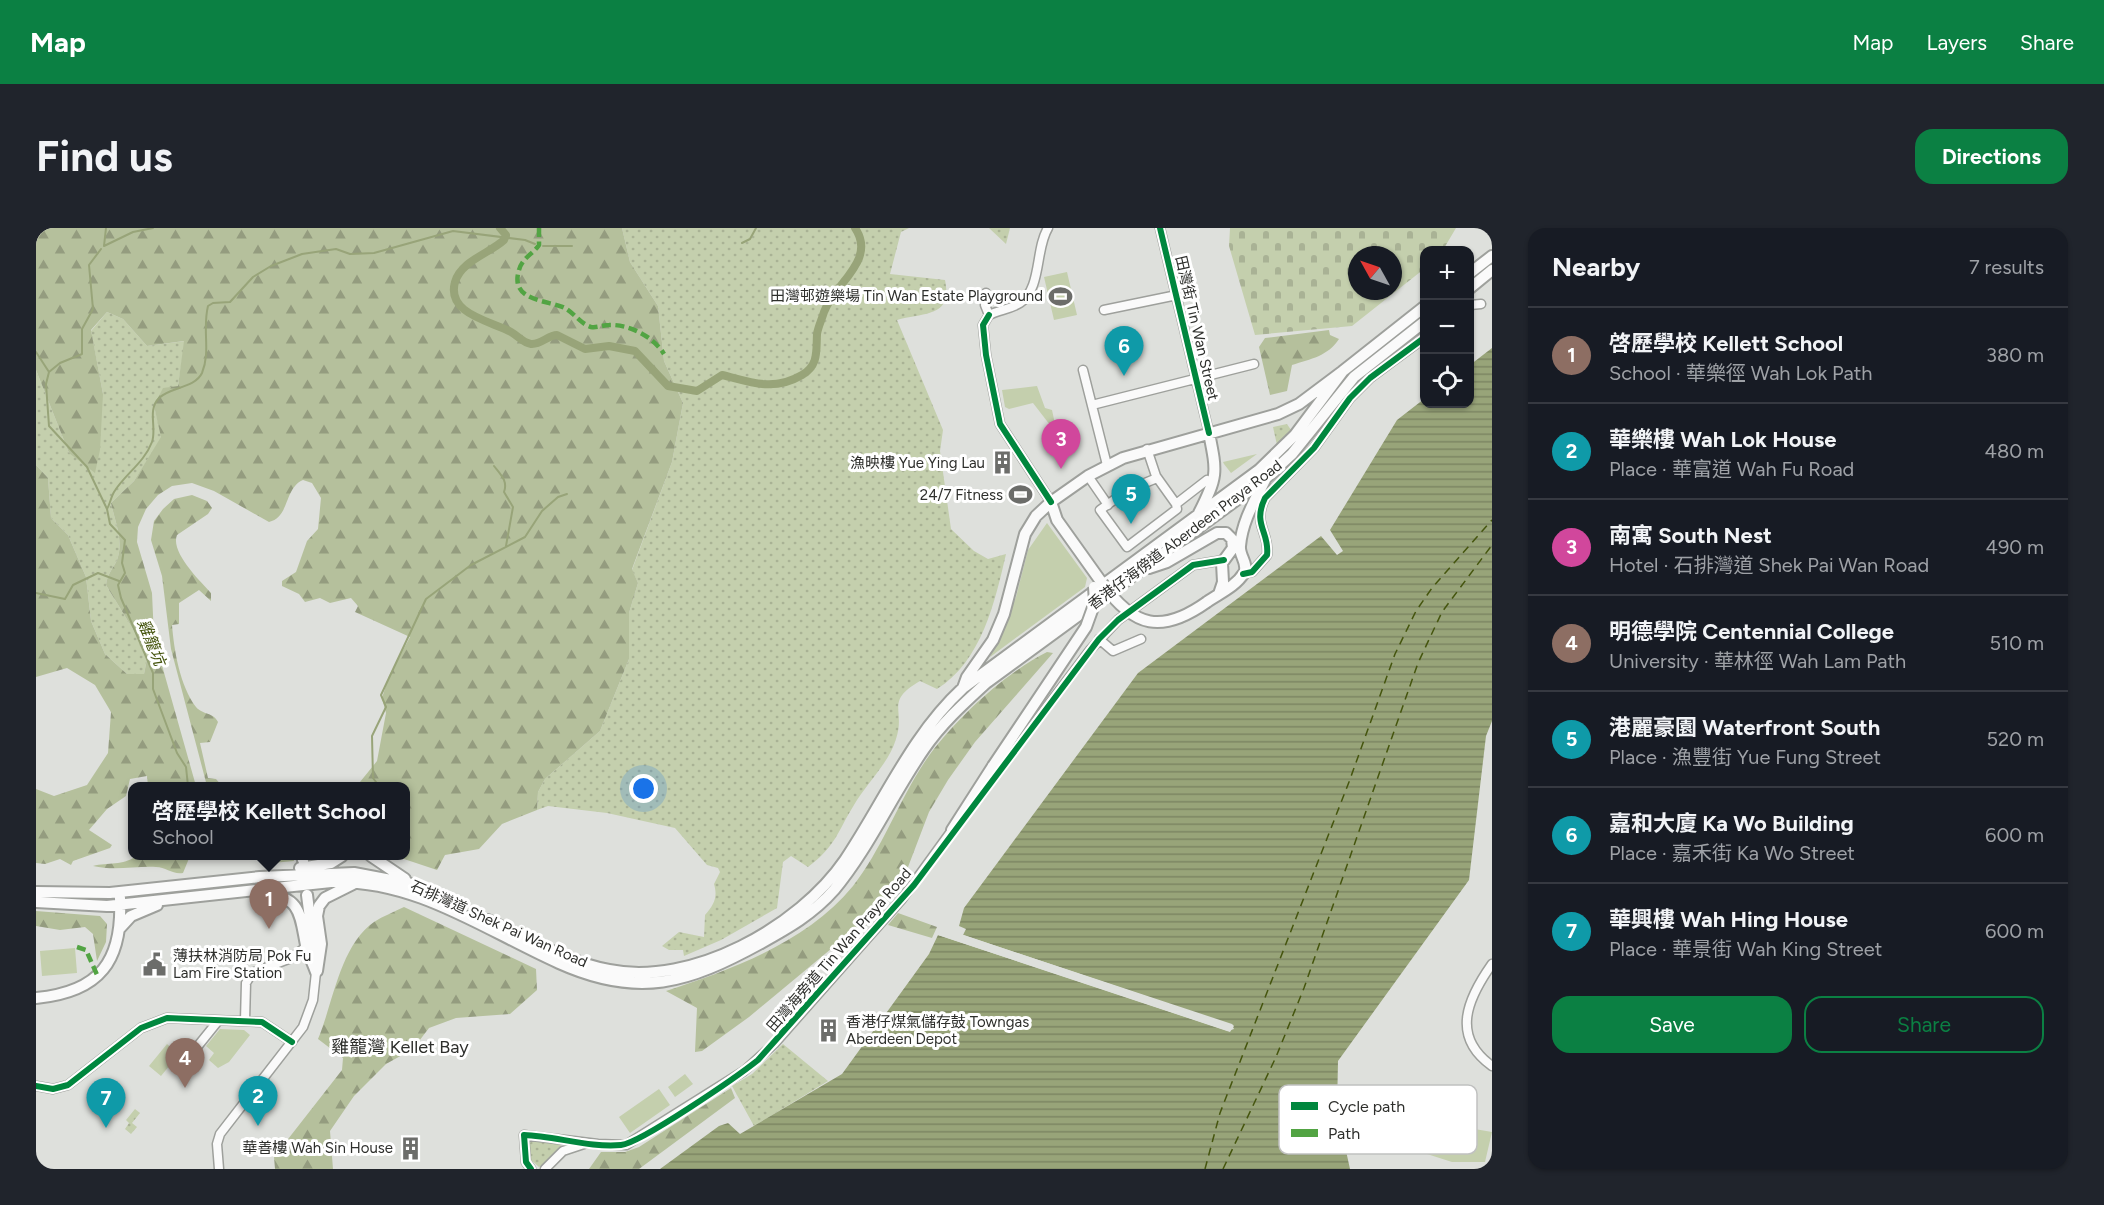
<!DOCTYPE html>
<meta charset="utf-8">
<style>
body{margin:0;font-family:Figtree,"Noto Sans TC",sans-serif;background:#20242c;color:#f1f3f6}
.controls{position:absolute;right:18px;top:18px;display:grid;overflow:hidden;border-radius:12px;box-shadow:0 2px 4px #0004}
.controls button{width:54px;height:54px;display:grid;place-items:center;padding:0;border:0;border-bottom:2px solid #363941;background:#171b24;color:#f1f3f6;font:30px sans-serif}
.compass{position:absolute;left:1312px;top:18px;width:54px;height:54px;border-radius:50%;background:#171b24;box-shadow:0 2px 4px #0004;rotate:310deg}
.you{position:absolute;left:608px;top:561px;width:21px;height:21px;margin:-15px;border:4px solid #fff;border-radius:50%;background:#1a73e8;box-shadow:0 0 0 9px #1a73e833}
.badge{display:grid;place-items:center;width:39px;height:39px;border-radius:50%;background:#0b8043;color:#fff;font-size:20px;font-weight:700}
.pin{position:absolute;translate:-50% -50px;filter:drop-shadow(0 2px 3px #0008)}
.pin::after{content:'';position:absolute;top:32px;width:21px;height:18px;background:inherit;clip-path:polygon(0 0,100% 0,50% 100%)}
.popup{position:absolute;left:92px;top:554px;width:282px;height:78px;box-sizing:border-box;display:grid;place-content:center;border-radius:12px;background:#171b24;filter:drop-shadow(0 2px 4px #0005);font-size:20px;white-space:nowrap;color:#9ea1a6}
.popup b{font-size:22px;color:#f1f3f6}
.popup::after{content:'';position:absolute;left:50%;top:100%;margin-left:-12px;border:12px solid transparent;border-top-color:#171b24}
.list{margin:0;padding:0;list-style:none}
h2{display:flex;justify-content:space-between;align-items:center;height:78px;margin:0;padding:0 24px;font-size:26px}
h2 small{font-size:20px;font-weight:400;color:#9ea1a6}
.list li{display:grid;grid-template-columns:39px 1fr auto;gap:18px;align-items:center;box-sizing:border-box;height:96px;padding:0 24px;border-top:2px solid #363941}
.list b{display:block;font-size:22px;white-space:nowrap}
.list p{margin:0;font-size:20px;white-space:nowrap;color:#9ea1a6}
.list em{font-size:20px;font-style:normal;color:#9ea1a6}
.actions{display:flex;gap:12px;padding:18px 24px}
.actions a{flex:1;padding:14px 0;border:2px solid #0b8043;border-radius:18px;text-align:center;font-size:21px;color:#0b8043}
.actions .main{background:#0b8043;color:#fff}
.icon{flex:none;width:33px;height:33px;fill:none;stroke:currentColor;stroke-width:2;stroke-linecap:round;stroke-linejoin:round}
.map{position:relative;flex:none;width:1456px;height:941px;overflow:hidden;border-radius:18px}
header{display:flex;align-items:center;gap:36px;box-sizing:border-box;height:84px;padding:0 30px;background:#0b8043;color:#fff}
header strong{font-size:28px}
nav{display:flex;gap:33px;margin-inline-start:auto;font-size:21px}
.intro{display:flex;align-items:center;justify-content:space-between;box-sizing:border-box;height:144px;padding:0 36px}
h1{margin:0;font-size:42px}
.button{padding:15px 27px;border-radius:18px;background:#0b8043;color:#fff;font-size:21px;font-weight:700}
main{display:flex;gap:36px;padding:0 36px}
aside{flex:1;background:#171b24;border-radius:18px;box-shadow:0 2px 4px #0004}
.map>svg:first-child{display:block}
.grass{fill:url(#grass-dots)}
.forest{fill:url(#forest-firs)}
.cemetery{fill:url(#cemetery-stones);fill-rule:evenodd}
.green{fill:#c4cfad}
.water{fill:url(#water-rules)}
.pier{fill:#dee0dc}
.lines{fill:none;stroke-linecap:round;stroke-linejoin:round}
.stream{stroke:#98a479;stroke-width:2}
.canal{stroke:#98a479;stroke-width:8}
.ferry{stroke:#45550e;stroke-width:1.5;stroke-dasharray:8 6;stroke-linecap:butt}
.minor-casing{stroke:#9ea09c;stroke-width:11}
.major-casing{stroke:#9ea09c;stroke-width:14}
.minor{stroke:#fafafa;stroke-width:8}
.major{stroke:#fafafa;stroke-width:10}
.major-bridge-casing{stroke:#9ea09c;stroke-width:14;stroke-linecap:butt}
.major-bridge{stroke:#fafafa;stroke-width:10}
.quiet{stroke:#52a443;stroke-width:4.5;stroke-dasharray:9 4.5;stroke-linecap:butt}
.cycleway-casing{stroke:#fff;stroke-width:10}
.cycleway{stroke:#00873e;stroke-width:6}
.labels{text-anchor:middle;stroke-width:6;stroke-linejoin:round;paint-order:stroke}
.poi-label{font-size:15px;fill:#2e2f2c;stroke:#fff;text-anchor:end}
.street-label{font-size:15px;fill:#2e2f2c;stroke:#fff}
.water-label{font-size:16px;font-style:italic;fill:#45550e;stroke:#fff}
.quarter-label{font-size:18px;fill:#2e2f2c;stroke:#fff}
.key{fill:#fff;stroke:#c0c1c0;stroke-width:1.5}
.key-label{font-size:16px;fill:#2e2f2c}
</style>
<header>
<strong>Map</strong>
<nav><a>Map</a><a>Layers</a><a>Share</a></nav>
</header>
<div class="intro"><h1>Find us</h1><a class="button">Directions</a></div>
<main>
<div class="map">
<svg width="1456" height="941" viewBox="0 0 1456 941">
<defs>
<pattern id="grass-dots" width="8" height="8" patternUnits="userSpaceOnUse" patternTransform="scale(1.5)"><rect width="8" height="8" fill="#c4cfad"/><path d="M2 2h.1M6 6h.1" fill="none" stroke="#a9b295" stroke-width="1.8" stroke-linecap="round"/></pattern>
<pattern id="forest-firs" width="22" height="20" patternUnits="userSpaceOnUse" patternTransform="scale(1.5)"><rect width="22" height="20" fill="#b5c09c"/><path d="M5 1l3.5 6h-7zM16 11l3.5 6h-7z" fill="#949c7f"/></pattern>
<pattern id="cemetery-stones" width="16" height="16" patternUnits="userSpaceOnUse" patternTransform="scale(1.5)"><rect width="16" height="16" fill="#c4cfad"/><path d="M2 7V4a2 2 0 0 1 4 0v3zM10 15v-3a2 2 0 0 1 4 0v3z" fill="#a9b295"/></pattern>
<pattern id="water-rules" width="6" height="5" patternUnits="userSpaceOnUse" patternTransform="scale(1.5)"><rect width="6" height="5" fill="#98a479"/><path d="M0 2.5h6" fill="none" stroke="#7c8663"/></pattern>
</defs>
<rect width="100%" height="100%" fill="#dee0dc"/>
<path class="grass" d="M586,0H873L865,4L854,46L909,52C917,90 888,84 861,92L907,202L904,223L915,301L938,323L952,331L970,326C959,373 946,433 901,461L884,453C848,474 870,481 860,511C853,535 830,556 818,577C801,604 801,617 772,639L755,628L747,634L741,680L685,712L648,728L647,722H633L626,718L643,704L668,709L669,687C678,677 682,669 678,656L684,644L682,640L671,637L639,600L571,585L512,578L501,582L502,564L509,551L564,503L593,431V385L602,355L596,342L636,234L647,175L628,133L622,78L594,34Z
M953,0H974L970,16Z
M71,84L87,91L111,118L149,113L142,158L118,178L126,209L98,253L75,275C79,294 88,313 81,332C77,341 71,346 70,357L112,426L108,446H91L69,426L55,393L50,349L32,307L15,290L12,250L0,237V142L33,225L67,166L55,103Z
M1251,196L1255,202L1241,217L1237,199Z
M747,816L792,853L718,898L696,858L716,846Z
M99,881L104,885L96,895L101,899L95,906L89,901L93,895L90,892Z
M496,912L527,915L509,936L503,939L495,932L493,916Z"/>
<path class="forest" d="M0,0H586L594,34L622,78L628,133L647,175L636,234L596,341L602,355L593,385V431L564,503L509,551L502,564L501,582L466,596L443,621L409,627L401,642L359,628H370V558H324V554L341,533L350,485L346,470L353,448L374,409L319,384L322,378L315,370L294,375L284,370L269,374L263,366L246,358V353L260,344L271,313L282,301L285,270L276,255L267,252C248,260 254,289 233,294L178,263L156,255L136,258L122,267L110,281L102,299L101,314L116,365L118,409L160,558H112L111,548L94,551L90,568L71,581L53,602L76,617L74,620L37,633L35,637L24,631L9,636L0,635V561L18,568L51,557L72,525L75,484L59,457L31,440L0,449V237L12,250L15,290L32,307L50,349L55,393L69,426L91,446H108L112,426L70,357C71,346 77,341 81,332C88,313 79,294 75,275L98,253L125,209L118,178L127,160L142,158L148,113L111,118L87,91L71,84L55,102L67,166L64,222L59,245L33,225L0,142Z
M1293,102L1294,107L1303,111C1292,128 1275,131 1256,137L1251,163L1234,167L1223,119L1229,110Z
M156,267L171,273L176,280L172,286L141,307C134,324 164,353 175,365V373L163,362L143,375V396L136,397C138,422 144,458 160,479C167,487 177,484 182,494L174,514L164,515L172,550L180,551L186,558H171L135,421L126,348L115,312L118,293L127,281L138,271Z
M1011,424L1017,425L939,514L912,552L893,584L864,660L849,678L833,696L813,706L713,789L666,823L659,824L661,780L630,763C697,741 771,714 817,658C845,623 864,570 890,532C917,493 969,445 1011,424Z
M100,628H154L147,645C137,647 130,639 120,639C99,638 78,643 57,638C72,634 87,638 100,628Z
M233,628H257L258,633L236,635Z
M368,679L500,741L501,762L474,786L420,790L393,800L377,821L350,836L318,868L294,903L297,941H239L238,929L306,842L307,830L282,811C297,776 304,717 338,694C347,688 358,684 368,679Z
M0,683L64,688L71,696L70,714L61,733L57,706L49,699L24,702L0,698Z
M862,685L901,699L896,710L852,697Z
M695,860L699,870L603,941H553L565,924H589L603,919Z"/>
<path class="cemetery" d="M1194,0H1420L1407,22H1388V41L1316,98L1219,107L1193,18ZM1321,27H1357V63H1321Z"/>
<path class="green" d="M1031,44L1041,87L1018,92L1008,49Z
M1001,158L1009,180L1016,182L1019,196L1014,197L997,175L973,181L969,179L966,162Z
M1221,226L1195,245L1188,236L1187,234Z
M1011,295L1051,350L1049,359L954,429L980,369L992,322Z
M39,720L41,745L6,748L4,723Z
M184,801L208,802L214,807L193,834L182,840L173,832L178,825L170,818Z
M131,816L143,826L125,848L113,838Z
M649,846L657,856L639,869L632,859Z
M623,861L634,877L594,905L583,889Z
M1387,861L1416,875L1427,899L1456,904L1449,934H1416L1391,926L1378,887Z"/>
<path class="water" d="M1456,120V493L1450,508L1433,652L1302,833L1301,882L1314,941H624L683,898L692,895L704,906L806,846L893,726L902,707L1194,804L1198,798L1196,796L927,707L930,701L923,698L928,680L1102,445L1285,308L1301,327L1307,323L1294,302L1361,192L1388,171V176H1434V137Z"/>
<path class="pier" d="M903,704L1195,800L926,710L925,706L1196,797L1198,801L1192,803L902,707Z"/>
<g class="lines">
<path class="stream" d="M706,15L714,11L720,0
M68,18L97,4L117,0
M68,18L70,0
M507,18H536
M0,124L13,144
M13,144L10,156L13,198L51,239L71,281L74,296L89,312L86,335L89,345L82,357L85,370L117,445V461L141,525L150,539L152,558
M13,144L24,135L46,126V101L57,81L53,37L65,21
M458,238C465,247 472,253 468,264L477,279L470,318
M71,281C74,276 75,269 78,264C89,246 108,235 116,214C121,200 111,182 123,170C134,159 159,160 166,145C175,123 166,102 172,78L177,75L194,74L217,49L235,38L266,26L300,21L314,26L338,25L417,3L489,12L499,16
M0,365L29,371L37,357L62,345L83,353
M343,558L337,550L336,508L350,479L345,467L390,371L435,337L489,309L506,283L522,269L531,266"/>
<path class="canal" d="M464,0L470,7L468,12C454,25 425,33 419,54C410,86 455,93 475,104C482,108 487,115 495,116C505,117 512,107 521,107L549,121L573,118L599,123L632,158L661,163L686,147C715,154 737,164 766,147C783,137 780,123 781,106C782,99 786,91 788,84C799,55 841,32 819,0"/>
<path class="ferry" d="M1169,941L1184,885L1313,554L1359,426L1380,383L1396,360L1456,292
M1187,941L1240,829L1268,760L1382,435L1406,384L1456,317"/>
<defs>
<path id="minor" d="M1124,0L1173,205
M950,65L949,77L953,87
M1434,77L1445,76
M1068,82L1141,67
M953,87L947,97L950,127L964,196L1015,274
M953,87C963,82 975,81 984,75C1006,60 999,21 1012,0
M1047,142L1071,237
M1056,177L1218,136
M1111,221L1120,248L1140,276
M1052,248L1072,277
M1121,250L1092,262L1064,282L1091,319L1141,281L1140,276L1171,252
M1207,346L1216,344L1231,327C1234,304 1216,297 1229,270L1278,220L1314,170L1334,150L1388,110
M1063,411L1077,423L1105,411
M941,572L1054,422L1082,392L1157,337L1188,332
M1456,736C1432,770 1414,808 1456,838
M209,793L210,755L216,745L255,730L270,719
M157,824L182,793
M0,858L17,861L32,857L105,800L131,790L226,794L256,814
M183,941L181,916L184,906L267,799L277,772L280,744
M495,941L490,934L488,907L562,916L590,917L708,843L738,816L866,671L919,598
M509,941L527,923L548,916"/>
<path id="major" d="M1434,45L1456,28
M1434,60L1456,42
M1015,274L1021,292L1066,355
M1163,285C1182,248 1181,245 1173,205
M1113,340L1131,334L1181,305H1190L1196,311L1197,320L1186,335L1187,354L1183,366
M1171,374C1184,365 1200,358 1208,345C1213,336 1203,328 1204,318C1206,294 1218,274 1229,252
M927,460L1223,242L1259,207L1307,143L1388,79
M916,602L957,538
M266,628L267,632
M335,628L369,651
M264,640L295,635L306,628
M0,664L74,665L224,649L318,645L376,656L424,678
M228,666C265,668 264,687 270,717C272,726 277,735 280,744
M271,667L279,729
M0,674L71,678L295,654C380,651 449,702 523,735C603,771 652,755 725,715C752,700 777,686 798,662C833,620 856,567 888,521C905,496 927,476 950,455L1229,251L1256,226L1318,149L1388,94
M452,692C491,710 531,734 573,742C656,759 763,699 809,632C848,574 875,508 927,460L931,449L957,412L968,386L989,306L1000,288L1015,274L1052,248L1087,230L1242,186L1263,176L1307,143
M84,700L95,688L121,677
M281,743L285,716L281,688L283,678L289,670L317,656
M0,770C64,764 87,733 84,670"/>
</defs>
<use href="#minor" class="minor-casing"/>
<use href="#major" class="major-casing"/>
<use href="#minor" class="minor"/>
<use href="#major" class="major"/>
<defs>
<path id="major-bridge" d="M1066,355C1098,400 1126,406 1171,374
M957,538L1050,399L1059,374L1058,359"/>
</defs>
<use href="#major-bridge" class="major-bridge-casing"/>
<use href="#major-bridge" class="major-bridge"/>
<path class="quiet" d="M503,0V17C497,26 486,30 483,42C473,74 513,72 529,80C538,85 545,96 555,99C561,100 567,97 573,97C593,96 618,109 628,126
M41,719L50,722L62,749"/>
<defs>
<path id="cycleway" d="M1124,0L1173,205
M953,87L947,97L950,127L964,196L1015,274
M1207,346L1216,344L1231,327C1234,304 1216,297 1229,270L1278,220L1314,170L1334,150L1388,110
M0,858L17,861L32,857L105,800L131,790L226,794L256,814
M495,941L490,934L488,907C519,908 554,920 585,917C605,915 702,848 722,832L878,657L1063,411L1082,392L1157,337L1188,332"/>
</defs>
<use href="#cycleway" class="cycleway-casing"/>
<use href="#cycleway" class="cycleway"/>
</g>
<defs>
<symbol id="stadium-bare" viewBox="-9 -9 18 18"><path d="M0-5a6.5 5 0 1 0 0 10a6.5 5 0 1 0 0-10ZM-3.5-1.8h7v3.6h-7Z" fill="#6c6d6a" stroke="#fff" stroke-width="2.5" paint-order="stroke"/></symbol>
<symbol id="building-bare" viewBox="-9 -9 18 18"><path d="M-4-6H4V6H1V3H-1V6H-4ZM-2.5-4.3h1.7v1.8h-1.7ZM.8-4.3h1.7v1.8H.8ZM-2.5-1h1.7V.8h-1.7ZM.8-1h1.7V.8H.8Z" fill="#6c6d6a" stroke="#fff" stroke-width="2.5" paint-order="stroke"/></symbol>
<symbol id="civic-bare" viewBox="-9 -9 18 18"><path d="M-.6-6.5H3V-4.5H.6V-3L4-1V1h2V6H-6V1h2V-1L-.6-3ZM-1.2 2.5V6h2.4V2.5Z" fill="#6c6d6a" stroke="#fff" stroke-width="2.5" paint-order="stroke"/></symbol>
</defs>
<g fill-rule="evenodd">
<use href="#stadium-bare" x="1008" y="52" width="33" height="33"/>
<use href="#building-bare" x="950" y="218" width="33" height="33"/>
<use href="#stadium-bare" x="968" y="250" width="33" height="33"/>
<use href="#civic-bare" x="102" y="720" width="33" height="33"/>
<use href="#building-bare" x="776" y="786" width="33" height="33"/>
<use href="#building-bare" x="358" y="904" width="33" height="33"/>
</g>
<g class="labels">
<g class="poi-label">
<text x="1007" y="73">田灣邨遊樂場 Tin Wan Estate Playground</text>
<text x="949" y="240">漁映樓 Yue Ying Lau</text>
<text x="967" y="272">24/7 Fitness</text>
<text x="137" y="733" text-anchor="start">薄扶林消防局 Pok Fu<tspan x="137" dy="17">Lam Fire Station</tspan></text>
<text x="810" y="799" text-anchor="start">香港仔煤氣儲存鼓 Towngas<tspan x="810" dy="17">Aberdeen Depot</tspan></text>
<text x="357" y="925">華善樓 Wah Sin House</text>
</g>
<g class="street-label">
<text transform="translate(1161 100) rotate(77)" y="5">田灣街 Tin Wan Street</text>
<text transform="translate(1149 307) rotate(-37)" y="5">香港仔海傍道 Aberdeen Praya Road</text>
<text transform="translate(463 696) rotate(24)" y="5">石排灣道 Shek Pai Wan Road</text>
<text transform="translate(803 722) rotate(-49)" y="5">田灣海旁道 Tin Wan Praya Road</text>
</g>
<g class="water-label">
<text transform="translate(116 414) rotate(68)" y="6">雞籠坑</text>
</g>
<g class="quarter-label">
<text x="364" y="825">雞籠灣 Kellet Bay</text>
</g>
</g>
<rect x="1243" y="857" width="198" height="69" rx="9" class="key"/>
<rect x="1255" y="874" width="27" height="8" fill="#00873e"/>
<rect x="1255" y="901" width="27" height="8" fill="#52a443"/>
<g class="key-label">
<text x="1292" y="884">Cycle path</text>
<text x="1292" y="911">Path</text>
</g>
</svg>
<div class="controls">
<button>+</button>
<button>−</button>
<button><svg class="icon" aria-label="locate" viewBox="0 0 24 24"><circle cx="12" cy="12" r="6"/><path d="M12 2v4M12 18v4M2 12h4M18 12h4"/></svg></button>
</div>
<svg class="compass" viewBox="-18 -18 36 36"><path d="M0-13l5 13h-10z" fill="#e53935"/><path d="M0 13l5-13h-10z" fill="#9ea1a6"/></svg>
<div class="you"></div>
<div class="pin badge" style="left:233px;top:701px;background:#8d6e63">1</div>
<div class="popup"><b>啓歷學校 Kellett School</b>School</div>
<div class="pin badge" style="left:222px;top:898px;background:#0f9aa8">2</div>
<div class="pin badge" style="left:1025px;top:241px;background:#d1479c">3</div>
<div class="pin badge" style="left:149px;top:860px;background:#8d6e63">4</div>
<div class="pin badge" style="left:1095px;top:296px;background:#0f9aa8">5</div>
<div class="pin badge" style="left:1088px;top:148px;background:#0f9aa8">6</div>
<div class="pin badge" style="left:70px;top:900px;background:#0f9aa8">7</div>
</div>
<aside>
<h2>Nearby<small>7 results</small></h2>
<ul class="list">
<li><span class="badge" style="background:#8d6e63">1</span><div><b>啓歷學校 Kellett School</b><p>School · 華樂徑 Wah Lok Path</p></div><em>380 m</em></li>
<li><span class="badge" style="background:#0f9aa8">2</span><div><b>華樂樓 Wah Lok House</b><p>Place · 華富道 Wah Fu Road</p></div><em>480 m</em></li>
<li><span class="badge" style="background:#d1479c">3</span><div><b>南寓 South Nest</b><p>Hotel · 石排灣道 Shek Pai Wan Road</p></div><em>490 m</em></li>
<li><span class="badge" style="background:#8d6e63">4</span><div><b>明德學院 Centennial College</b><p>University · 華林徑 Wah Lam Path</p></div><em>510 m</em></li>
<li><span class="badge" style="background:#0f9aa8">5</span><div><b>港麗豪園 Waterfront South</b><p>Place · 漁豐街 Yue Fung Street</p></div><em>520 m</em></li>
<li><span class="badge" style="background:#0f9aa8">6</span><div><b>嘉和大廈 Ka Wo Building</b><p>Place · 嘉禾街 Ka Wo Street</p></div><em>600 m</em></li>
<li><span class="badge" style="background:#0f9aa8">7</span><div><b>華興樓 Wah Hing House</b><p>Place · 華景街 Wah King Street</p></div><em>600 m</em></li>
</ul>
<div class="actions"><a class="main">Save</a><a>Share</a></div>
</aside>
</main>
